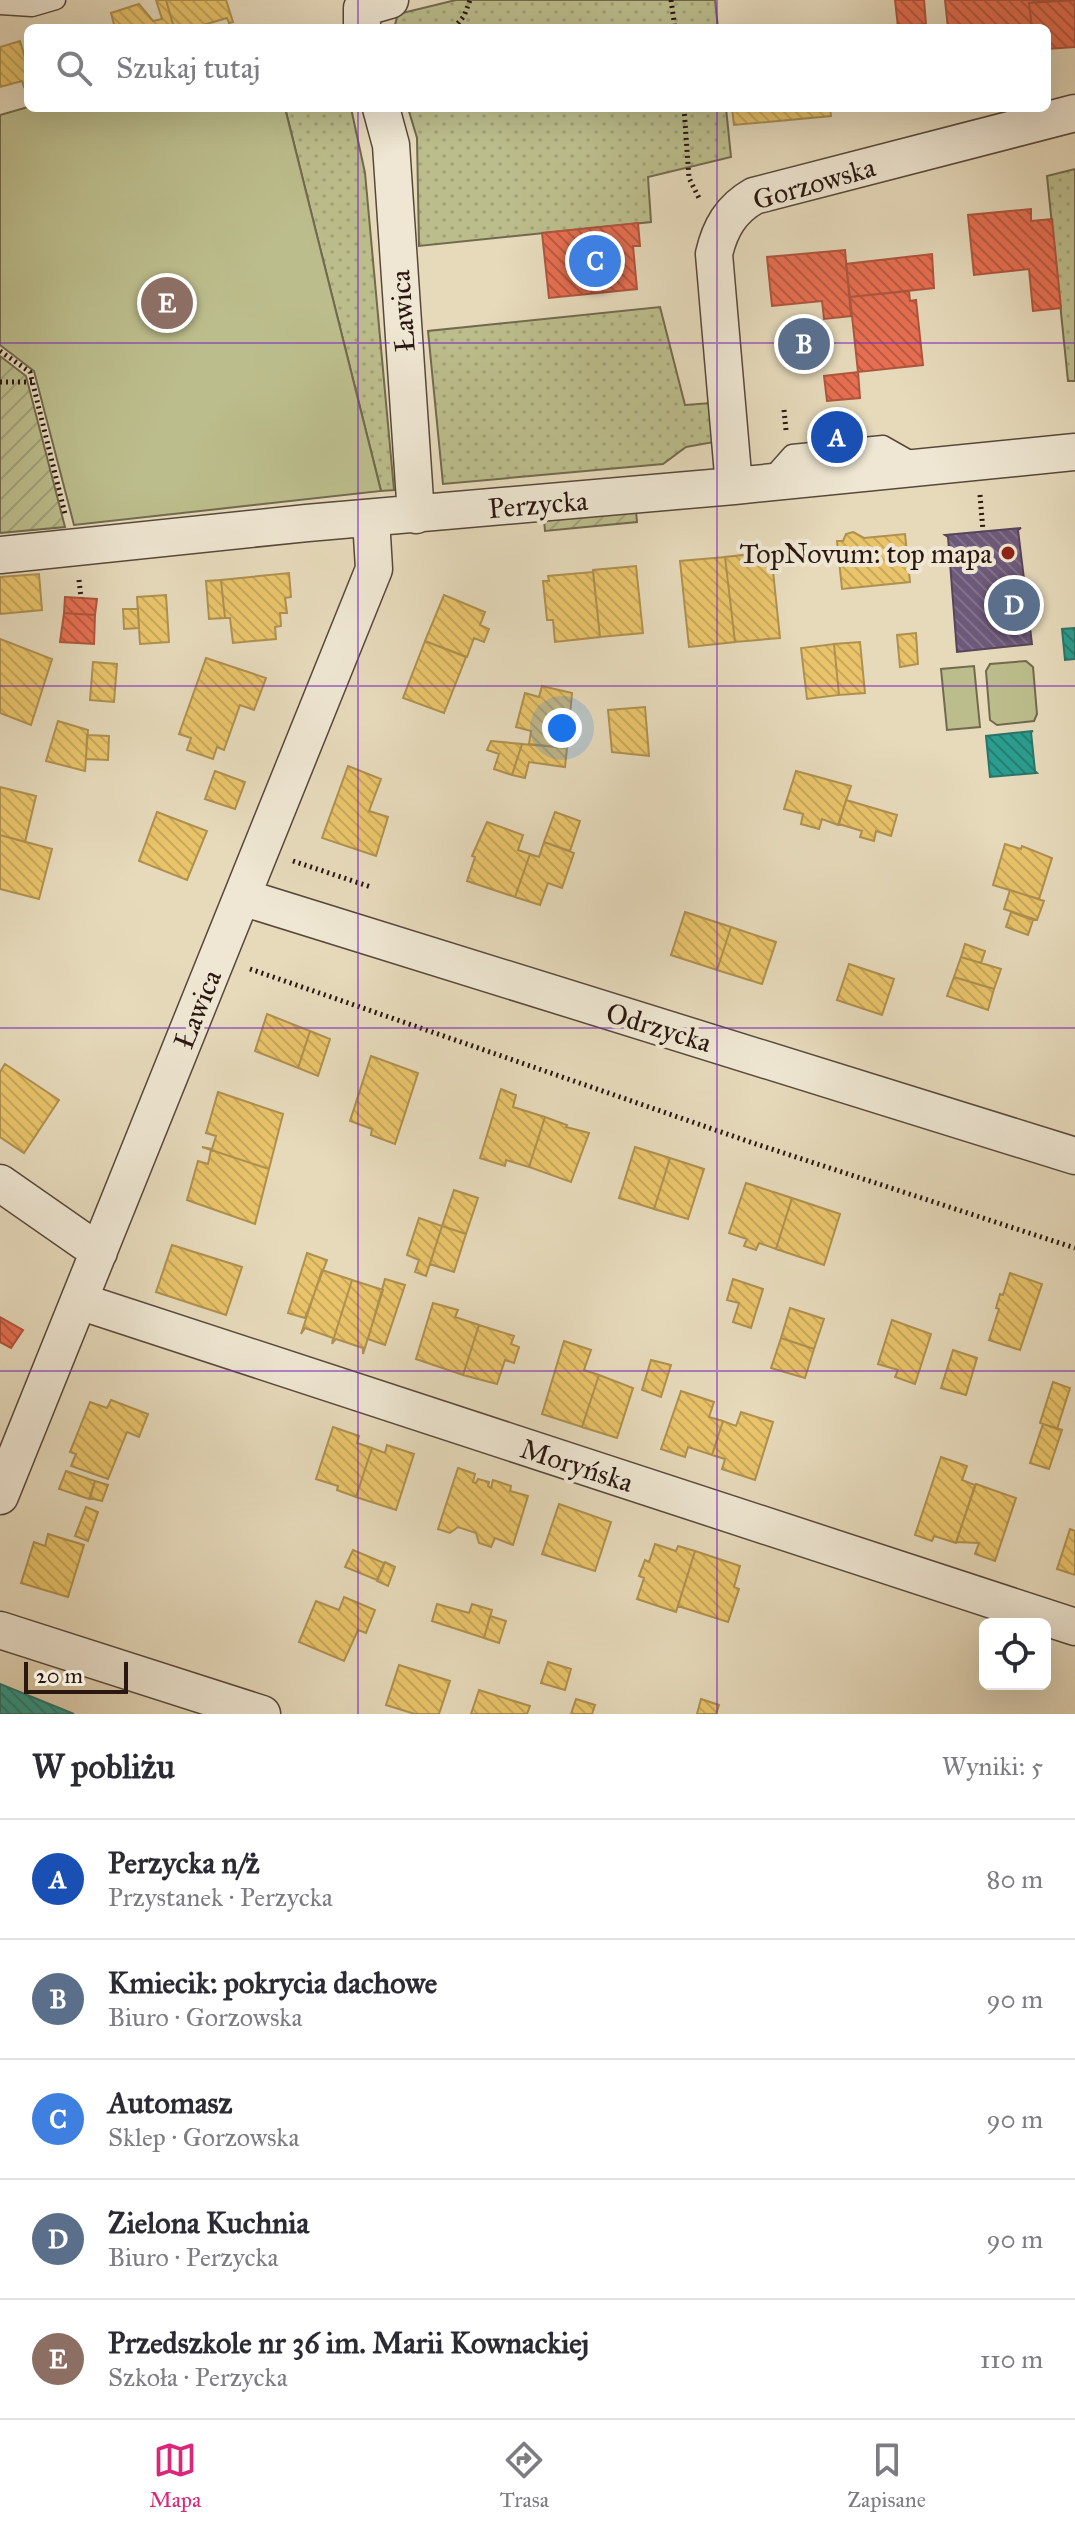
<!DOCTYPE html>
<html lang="pl">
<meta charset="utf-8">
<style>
body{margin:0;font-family:"IM FELL Great Primer",serif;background:#f2f2f3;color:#2b2b33}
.controls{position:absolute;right:24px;bottom:24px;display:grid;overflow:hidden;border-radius:12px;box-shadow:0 8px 32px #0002}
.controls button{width:72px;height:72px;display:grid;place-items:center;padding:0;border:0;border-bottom:2px solid #e1e1e2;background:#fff;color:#2b2b33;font:40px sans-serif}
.scale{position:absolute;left:24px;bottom:20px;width:104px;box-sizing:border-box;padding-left:8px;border:4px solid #291710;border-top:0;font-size:22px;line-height:28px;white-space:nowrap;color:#291710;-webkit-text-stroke:6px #efe7d3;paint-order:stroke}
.you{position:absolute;left:562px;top:728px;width:28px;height:28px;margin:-20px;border:6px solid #fff;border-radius:50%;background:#1a73e8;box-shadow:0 0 0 12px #1a73e833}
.badge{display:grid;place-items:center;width:52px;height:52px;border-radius:50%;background:#db2777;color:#fff;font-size:26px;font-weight:700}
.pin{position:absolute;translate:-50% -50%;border:4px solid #fff;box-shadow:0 2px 8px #0006}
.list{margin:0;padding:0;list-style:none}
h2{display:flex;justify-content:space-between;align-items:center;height:104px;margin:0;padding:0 32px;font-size:34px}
h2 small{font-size:26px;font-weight:400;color:#7c7c81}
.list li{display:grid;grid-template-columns:52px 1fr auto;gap:24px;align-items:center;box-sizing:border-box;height:120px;padding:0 32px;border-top:2px solid #e1e1e2}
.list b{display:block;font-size:30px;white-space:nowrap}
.list p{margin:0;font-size:26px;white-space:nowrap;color:#7c7c81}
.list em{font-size:26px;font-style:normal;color:#7c7c81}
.icon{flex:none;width:44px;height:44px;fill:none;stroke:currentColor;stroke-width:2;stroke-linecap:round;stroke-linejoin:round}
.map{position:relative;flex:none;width:1075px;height:1714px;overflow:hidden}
.search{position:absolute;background:#fff;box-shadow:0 8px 32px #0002;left:24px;right:24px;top:24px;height:88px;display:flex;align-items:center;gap:20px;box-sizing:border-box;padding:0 28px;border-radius:12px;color:#7c7c81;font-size:30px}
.sheet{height:704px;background:#fff}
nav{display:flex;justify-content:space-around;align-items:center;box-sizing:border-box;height:112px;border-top:2px solid #e1e1e2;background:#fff;font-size:22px;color:#7c7c81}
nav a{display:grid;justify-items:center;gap:4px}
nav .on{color:#db2777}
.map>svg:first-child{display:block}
.grass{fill:url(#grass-dots);stroke:#726a4e;stroke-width:2}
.park{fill:#bcbd8c;stroke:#726a4e;stroke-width:2}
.garden{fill:url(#garden-furrows);stroke:#726a4e;stroke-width:2}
.homes{fill:url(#homes-back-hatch);stroke:#af904f;stroke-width:2}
.shops{fill:url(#shops-back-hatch);stroke:#ae553e;stroke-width:2}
.offices{fill:url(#offices-back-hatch);stroke:#59455a;stroke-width:2}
.schools{fill:url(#schools-back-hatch);stroke:#2a7569;stroke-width:2}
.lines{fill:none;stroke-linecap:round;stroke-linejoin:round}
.lane-casing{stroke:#58483b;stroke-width:21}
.street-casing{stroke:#58483b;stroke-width:39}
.path{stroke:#291710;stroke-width:5;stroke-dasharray:2 4;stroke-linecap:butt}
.lane{stroke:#efe7d3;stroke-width:18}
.street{stroke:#efe7d3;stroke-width:36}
.grid{fill:none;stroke:#7b2cbf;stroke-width:2;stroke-opacity:0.55}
.poi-dot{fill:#8f2418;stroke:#efe7d3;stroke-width:3}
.labels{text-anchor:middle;stroke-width:8;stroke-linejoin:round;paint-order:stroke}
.street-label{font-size:28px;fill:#291710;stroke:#efe7d3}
.poi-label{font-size:28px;fill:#291710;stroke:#efe7d3;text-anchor:end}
</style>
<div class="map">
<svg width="1075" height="1714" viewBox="0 0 1075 1714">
<defs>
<pattern id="grass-dots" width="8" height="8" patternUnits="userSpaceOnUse" patternTransform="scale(2)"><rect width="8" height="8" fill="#bcbd8c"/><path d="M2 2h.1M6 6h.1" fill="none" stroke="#a2a278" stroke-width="1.8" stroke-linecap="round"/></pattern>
<pattern id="garden-furrows" width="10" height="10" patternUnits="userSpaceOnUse" patternTransform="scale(2)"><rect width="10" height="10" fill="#bcbd8c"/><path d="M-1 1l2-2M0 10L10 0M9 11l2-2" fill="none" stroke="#a2a278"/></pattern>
<pattern id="homes-back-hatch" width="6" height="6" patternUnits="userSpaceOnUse" patternTransform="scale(2)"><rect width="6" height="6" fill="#e9c46a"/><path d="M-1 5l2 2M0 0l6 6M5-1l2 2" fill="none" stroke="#c8a85b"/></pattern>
<pattern id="shops-back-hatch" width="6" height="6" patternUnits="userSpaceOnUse" patternTransform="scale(2)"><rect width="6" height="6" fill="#e76f51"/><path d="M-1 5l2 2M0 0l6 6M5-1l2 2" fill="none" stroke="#bb5a42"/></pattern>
<pattern id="offices-back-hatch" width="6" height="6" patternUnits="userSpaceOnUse" patternTransform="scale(2)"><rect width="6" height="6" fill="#6d597a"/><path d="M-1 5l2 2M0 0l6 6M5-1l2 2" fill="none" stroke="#827189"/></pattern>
<pattern id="schools-back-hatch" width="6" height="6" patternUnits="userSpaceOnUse" patternTransform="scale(2)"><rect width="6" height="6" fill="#2a9d8f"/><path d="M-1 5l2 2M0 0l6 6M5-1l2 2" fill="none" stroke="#247f73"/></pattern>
</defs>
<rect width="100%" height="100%" fill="#e6dabb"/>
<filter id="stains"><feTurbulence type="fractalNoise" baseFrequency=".0025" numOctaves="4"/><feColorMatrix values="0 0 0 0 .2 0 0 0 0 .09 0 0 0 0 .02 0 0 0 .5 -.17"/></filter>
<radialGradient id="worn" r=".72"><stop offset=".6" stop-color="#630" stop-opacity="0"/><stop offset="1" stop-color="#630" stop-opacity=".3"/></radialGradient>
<path class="grass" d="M456,0H715L718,28H394L398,14Z
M285,108H351L365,173L394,490L381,491Z
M408,108H726L731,157L648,177L651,222L419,246L417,138Z
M1075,169V381H1068L1047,176Z
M660,307L685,405L711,403L714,442L686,447L663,464L443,484L428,331Z"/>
<path class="park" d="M28,107L285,108L381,491L74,525L34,371L0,345V115Z
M1026,661L1033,667L1037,714L1034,721L997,725L990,720L986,671L990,664Z
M974,666L980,727L947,730L941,669Z"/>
<path class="garden" d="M0,356L26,376L65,527L0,533Z
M636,511L637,522L545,531L544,520Z"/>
<path class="homes" d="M156,0H166L174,28H115L111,13L139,4L153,21L162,19Z
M166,0H226L233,22L229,23L227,18L193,28H174Z
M20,41L28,68V79H26L28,86L24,87L22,81L0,87V47Z
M732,108H830L831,116L734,125Z
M853,532L864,538L905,534L910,582L842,589L837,541H843L846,534Z
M771,552L780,638L735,642L725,557Z
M725,557L735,642L689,647L680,561Z
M636,566L643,633L600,637L593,570Z
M593,572L600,637L555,642L553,620H547L543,581H549L548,576Z
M289,573L291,597L285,598L287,613H280L281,626L275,627L276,639L233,643L230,618H225L221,580Z
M39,574L42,610L0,614V577Z
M221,580L225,618L209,619L206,581Z
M166,595L169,642L140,644L137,597Z
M444,595L485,612L480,625L489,629L484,642L474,638L467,657L425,641Z
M123,609H138L139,628L124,629Z
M916,633L918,664L900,667L897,635Z
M0,639L52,659L31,725L0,713Z
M425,641L466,657L444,713L403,698Z
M860,642L865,693L839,695L834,644Z
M834,644L839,695L807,699L801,648Z
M206,658L266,678L254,710L240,705L224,750L217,747L213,759L187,750L191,738L179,734Z
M93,662L117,664L114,702L90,700Z
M542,686L572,693L567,748L529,744L531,731L516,727L525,693L539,697Z
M645,707L649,756L612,752L608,710Z
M58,721L88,730L85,771L46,761Z
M87,735L109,736L108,760L86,759Z
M491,741L522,744L512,775L494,769L499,754L487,750Z
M522,744L567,748L565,767L529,762L525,778L512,775Z
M348,766L381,779L369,811L388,817L376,856L322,838Z
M215,771L245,782L235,809L205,799Z
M796,771L851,786L838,825L822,819L819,829L801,824L803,814L784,809Z
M0,787L36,796L25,842L0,835Z
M846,800L897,815L891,836L876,831L874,841L860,837L862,831L839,824Z
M157,812L207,831L187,880L139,861Z
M555,812L580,821L570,851L544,842Z
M487,822L523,835L518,850L530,854L515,897L467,881L475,857L472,856Z
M0,835L52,849L39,899L0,889Z
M544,842L574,853L562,888L548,883L540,905L515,897L530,854L539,857Z
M1005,844L1021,849L1022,846L1052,858L1039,899L993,885Z
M1010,890L1044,901L1037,920L1004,909Z
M685,912L731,927L717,970L671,955Z
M1011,912L1033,920L1028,935L1006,927Z
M731,927L776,942L762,984L717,970Z
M965,944L985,951L981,963L961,957Z
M961,957L1001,969L994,989L954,977Z
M849,964L894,979L882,1015L837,1000Z
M954,977L994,989L988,1010L947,996Z
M267,1014L310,1031L298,1068L255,1051Z
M310,1031L330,1039L318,1076L298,1068Z
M371,1056L418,1073L395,1144L371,1135L372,1129L350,1121Z
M5,1064L59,1100L24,1153L0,1137V1072Z
M501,1089L516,1095L513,1107L545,1117L529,1167L506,1160L505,1166L480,1158Z
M218,1092L283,1114L269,1169L202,1147L212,1149L216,1136L206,1133Z
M545,1117L567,1125L566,1127L589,1133L571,1182L529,1167Z
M202,1147L269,1169L255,1224L187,1200L198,1161L208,1164L211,1150Z
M635,1147L670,1158L654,1209L619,1198Z
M670,1158L704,1169L688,1219L654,1209Z
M746,1183L792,1198L776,1249L759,1243L756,1250L744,1246L747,1239L729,1233Z
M454,1190L478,1198L466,1234L442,1226Z
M792,1198L840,1214L824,1265L776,1249Z
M419,1218L442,1226L426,1276L415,1272L419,1260L407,1255Z
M442,1226L466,1234L454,1272L430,1264Z
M172,1245L242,1267L226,1315L156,1292Z
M307,1253L327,1260L305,1318L288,1313Z
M322,1270L352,1280L332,1344L333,1338L305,1328L301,1334Z
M1010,1273L1042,1284L1020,1350L989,1340L999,1309L996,1308L1000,1294L1003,1295Z
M385,1279L405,1285L385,1345L368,1339Z
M733,1279L763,1289L751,1328L733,1322L739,1303L727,1300Z
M352,1280L383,1290L363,1354V1348L336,1339L332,1344Z
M433,1303L458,1310L455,1317L479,1325L463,1375L416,1359Z
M790,1308L824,1319L814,1349L781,1338Z
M892,1320L931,1334L915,1384L895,1377L898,1370L878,1364Z
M479,1325L514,1336L511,1344L519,1347L514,1363L505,1360L497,1384L463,1375Z
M781,1338L814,1349L805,1378L771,1368Z
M564,1341L591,1350L584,1370L599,1375L582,1427L542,1414Z
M953,1350L977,1358L966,1395L941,1388Z
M651,1360L671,1365L661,1397L642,1390Z
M599,1375L633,1388L617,1438L582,1427Z
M1053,1382L1070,1388L1057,1429L1040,1423Z
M681,1391L714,1402L709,1417L723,1421L712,1455L688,1447L685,1457L661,1449Z
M111,1400L148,1414L139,1437L127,1432L108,1479L71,1466L76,1454L70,1452L90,1402L107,1408Z
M741,1412L773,1422L755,1480L722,1469L725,1459L712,1455L723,1421L736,1426Z
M1043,1424L1062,1430L1049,1469L1030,1463Z
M333,1427L359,1436L357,1443L372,1448L356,1497L337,1490L338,1486L316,1479Z
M387,1445L414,1454L396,1510L356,1497L372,1448L385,1453Z
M941,1457L967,1466L962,1480L975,1485L956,1543L934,1536L932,1541L915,1535Z
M458,1468L475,1474L473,1482L476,1483L478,1479L489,1482L488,1486L491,1488L493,1480L511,1486L510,1491L528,1496L513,1545L495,1538L491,1547L479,1543L476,1533L458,1527L450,1533L438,1529Z
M66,1471L95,1481L89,1499L59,1489Z
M95,1481L108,1485L102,1501L90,1498Z
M976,1484L1016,1498L995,1561L975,1554L979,1543L956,1542Z
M559,1504L611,1522L595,1571L542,1554Z
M86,1507L98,1512L88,1541L75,1536Z
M1070,1529L1075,1531V1575L1057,1569Z
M48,1534L84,1545L68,1597L21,1583L34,1542L45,1546Z
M655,1544L676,1551L678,1546L695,1551L676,1612L637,1599L644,1578L639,1576L645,1560L649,1562Z
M353,1550L384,1563L377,1580L345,1567Z
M695,1551L740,1566L734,1587L739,1589L728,1622L678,1606Z
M385,1562L395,1567L388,1586L377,1581Z
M344,1597L375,1610L366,1633L358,1630L344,1661L299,1642L316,1601L339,1610Z
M437,1604L469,1613L472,1604L492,1610L484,1638L432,1621Z
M490,1616L506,1621L499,1643L484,1638Z
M548,1662L571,1669L565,1690L541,1683Z
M399,1665L450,1681L439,1714H415L386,1705Z
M479,1690L530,1706L527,1714H471Z
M576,1699L595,1705L592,1714H571Z
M701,1699L719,1705L716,1714H697Z"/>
<path class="shops" d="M895,0H924L926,24L898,27Z
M945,0H1059L1029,3L1032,28H948Z
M1075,0V47L1047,49V28H1032L1029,3Z
M1031,209V221L1052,219L1061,308L1033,311L1029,269L974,275L968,215Z
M638,223L640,246H633L637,289L549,298L542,233Z
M845,250L851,316L824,319L822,301L772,306L767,257Z
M932,254L934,288L850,297L846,264Z
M909,291L910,301L916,300L923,365L858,372L850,297Z
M858,372L860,398L827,401L824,376Z
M65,597L97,599L95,615L64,613Z
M64,613L95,615L94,644L60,642Z
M0,1317L23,1330L11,1348L0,1342Z"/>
<path class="offices" d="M1021,528L1018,530L1032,644L957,652L948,537L945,535Z"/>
<path class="schools" d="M1075,628V659L1065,660L1062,629Z
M1033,731L1031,732L1035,771L1037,773L990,777L986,736Z
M0,1684L74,1714H0Z"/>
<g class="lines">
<defs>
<path id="lane" d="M0,5L32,7L56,0
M768,481L792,454L883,445L913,462"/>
<path id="street" d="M362,28V8L390,0
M381,108L391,145L416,515
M734,486L714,254C720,228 731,209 754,196L1075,113
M0,555L307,523L734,486L1075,452
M242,897L1075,1156
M0,1183L99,1252
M79,1301L1075,1627
M0,1496L374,569L371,519
M0,1630L262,1714"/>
</defs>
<use href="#lane" class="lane-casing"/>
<use href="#street" class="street-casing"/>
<path class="path" d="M671,0L675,28
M454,28L464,16L470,0
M684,108L689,178L700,200
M0,351L30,372L65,514
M0,382H32
M784,410L786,430
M980,495L983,531
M79,580L81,598
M293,861L371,887
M250,969L753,1143L1075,1248"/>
<use href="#lane" class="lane"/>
<use href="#street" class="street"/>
</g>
<path class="grid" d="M358,0V28M717,0V28M358,108V1714M717,108V1714M0,343H1075M0,686H1075M0,1028H1075M0,1371H1075"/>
<circle class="poi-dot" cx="1008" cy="553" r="8"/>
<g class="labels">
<g class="street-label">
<text transform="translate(814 183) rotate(-16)" y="10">Gorzowska</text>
<text transform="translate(402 311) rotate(-94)" y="10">Ławica</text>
<text transform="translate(538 504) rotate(-5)" y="10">Perzycka</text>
<text transform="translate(197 1009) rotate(-68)" y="10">Ławica</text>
<text transform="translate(659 1027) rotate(17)" y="10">Odrzycka</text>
<text transform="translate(577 1465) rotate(18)" y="10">Moryńska</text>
</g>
<g class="poi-label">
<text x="992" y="563">TopNovum: top mapa</text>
</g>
</g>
<rect width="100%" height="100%" filter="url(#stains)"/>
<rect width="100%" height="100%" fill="url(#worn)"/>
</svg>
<div class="controls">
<button><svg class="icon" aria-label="locate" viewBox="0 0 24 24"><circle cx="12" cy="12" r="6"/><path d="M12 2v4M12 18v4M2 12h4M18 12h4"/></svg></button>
</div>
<div class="scale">20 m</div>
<div class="you"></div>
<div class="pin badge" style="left:837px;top:437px;background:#1a4fb4">A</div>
<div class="pin badge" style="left:804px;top:344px;background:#5c6f8a">B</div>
<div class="pin badge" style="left:595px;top:261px;background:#3f7fe0">C</div>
<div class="pin badge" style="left:1014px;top:605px;background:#5c6f8a">D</div>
<div class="pin badge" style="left:167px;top:303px;background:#8d6e63">E</div>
<div class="search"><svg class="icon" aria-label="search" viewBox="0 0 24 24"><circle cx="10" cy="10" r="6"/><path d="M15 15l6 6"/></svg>Szukaj tutaj</div>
</div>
<section class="sheet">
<h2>W pobliżu<small>Wyniki: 5</small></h2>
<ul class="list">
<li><span class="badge" style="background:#1a4fb4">A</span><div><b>Perzycka n/ż</b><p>Przystanek · Perzycka</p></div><em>80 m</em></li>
<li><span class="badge" style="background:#5c6f8a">B</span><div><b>Kmiecik: pokrycia dachowe</b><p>Biuro · Gorzowska</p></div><em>90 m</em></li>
<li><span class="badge" style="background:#3f7fe0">C</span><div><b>Automasz</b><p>Sklep · Gorzowska</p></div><em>90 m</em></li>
<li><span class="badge" style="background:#5c6f8a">D</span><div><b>Zielona Kuchnia</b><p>Biuro · Perzycka</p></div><em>90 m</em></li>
<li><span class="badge" style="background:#8d6e63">E</span><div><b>Przedszkole nr 36 im. Marii Kownackiej</b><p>Szkoła · Perzycka</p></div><em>110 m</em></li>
</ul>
</section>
<nav>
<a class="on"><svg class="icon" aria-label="map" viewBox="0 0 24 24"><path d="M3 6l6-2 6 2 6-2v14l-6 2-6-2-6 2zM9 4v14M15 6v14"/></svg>Mapa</a>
<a><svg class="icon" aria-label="directions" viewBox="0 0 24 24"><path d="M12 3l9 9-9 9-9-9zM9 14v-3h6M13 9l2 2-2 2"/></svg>Trasa</a>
<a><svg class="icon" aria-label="saved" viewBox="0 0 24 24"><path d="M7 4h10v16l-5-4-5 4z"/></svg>Zapisane</a>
</nav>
